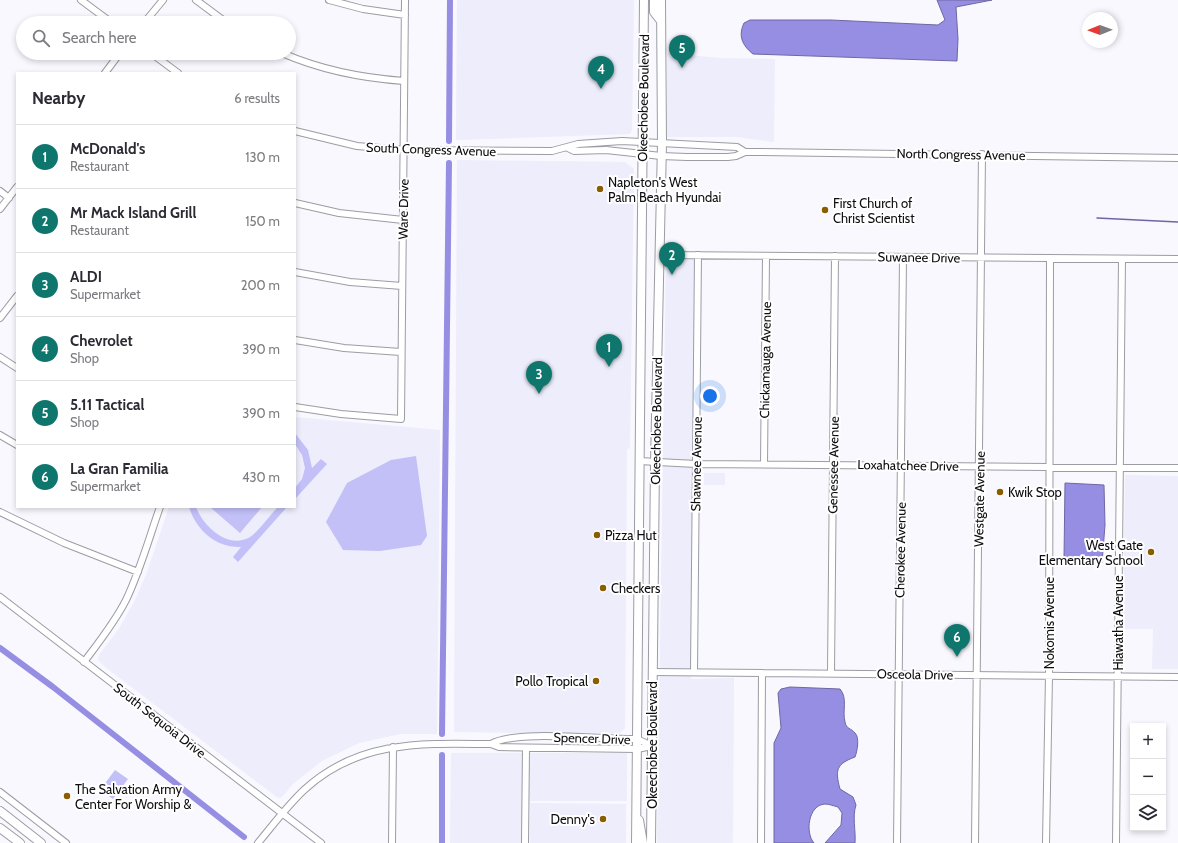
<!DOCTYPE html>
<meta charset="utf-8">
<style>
body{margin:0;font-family:Cabin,sans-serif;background:#f2f2f3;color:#2b2b33}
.controls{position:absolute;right:12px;bottom:12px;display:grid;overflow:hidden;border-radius:0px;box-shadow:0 2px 6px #0003}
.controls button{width:36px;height:36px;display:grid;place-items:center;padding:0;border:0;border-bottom:1px solid #e1e1e2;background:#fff;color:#2b2b33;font:20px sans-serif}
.compass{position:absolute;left:1082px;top:12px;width:36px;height:36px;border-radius:50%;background:#fff;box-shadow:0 2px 6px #0003;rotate:269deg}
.you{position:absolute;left:710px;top:396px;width:14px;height:14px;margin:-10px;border:3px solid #fff;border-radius:50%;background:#1a73e8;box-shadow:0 0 0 6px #1a73e833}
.badge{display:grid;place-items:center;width:26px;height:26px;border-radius:50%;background:#0f766e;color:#fff;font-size:13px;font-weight:700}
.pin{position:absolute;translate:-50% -33px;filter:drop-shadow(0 1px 2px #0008)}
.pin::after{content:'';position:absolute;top:21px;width:14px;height:12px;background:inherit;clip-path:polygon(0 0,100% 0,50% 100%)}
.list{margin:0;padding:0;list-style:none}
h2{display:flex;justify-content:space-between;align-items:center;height:52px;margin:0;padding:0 16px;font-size:17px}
h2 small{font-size:13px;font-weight:400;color:#7c7c81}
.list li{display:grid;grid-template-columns:26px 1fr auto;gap:12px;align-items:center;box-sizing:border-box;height:64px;padding:0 16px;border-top:1px solid #e1e1e2}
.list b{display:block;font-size:15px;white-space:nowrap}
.list p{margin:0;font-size:13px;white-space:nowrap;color:#7c7c81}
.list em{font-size:13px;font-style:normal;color:#7c7c81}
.icon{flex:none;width:22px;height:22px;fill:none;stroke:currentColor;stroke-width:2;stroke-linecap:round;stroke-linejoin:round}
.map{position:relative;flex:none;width:1178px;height:843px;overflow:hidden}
.search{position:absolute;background:#fff;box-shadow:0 2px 6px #0003;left:16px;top:16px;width:280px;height:44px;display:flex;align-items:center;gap:10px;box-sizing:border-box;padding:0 14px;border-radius:22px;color:#7c7c81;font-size:15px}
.panel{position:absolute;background:#fff;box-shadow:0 2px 6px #0003;left:16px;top:72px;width:280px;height:436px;border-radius:0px}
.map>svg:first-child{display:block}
.built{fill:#ededfc}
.green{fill:#c3c0f8}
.water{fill:#968ee2;stroke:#6d67a3}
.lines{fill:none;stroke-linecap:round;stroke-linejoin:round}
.stream{stroke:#6d67a3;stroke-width:1.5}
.canal{stroke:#968ee2;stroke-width:6}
.minor-casing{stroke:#9c9ca4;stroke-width:8}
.major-casing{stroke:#9c9ca4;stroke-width:10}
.minor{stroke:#fff;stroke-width:6}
.major{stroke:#fff;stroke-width:8}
.poi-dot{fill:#8a5e00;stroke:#fff;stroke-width:1.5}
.labels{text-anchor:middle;stroke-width:4;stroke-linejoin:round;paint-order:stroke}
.street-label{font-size:13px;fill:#0d0d10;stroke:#fff}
.poi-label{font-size:13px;fill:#0d0d10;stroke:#fff;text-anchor:start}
</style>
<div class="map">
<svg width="1178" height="843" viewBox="0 0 1178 843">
<rect width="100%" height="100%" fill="#f8f8fe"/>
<path class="built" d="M457,0H634L632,130L630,134L456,140Z
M667,53L720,58L775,59L774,142L737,137H667Z
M457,160L625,162L634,169L630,447L627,450L625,728L619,734L454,732Z
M666,258H695L691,679L734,678L733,843H657Z
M295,417L440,430L437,734H401L359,743L322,761L293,784L282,797L278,798L105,667L98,660L99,655L120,627L135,600L146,575L169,507H295Z
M704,473H725V485H704Z
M1125,475L1178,476V669H1152L1153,629H1123Z
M451,753H627V801H522V843H450Z
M530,803L626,804V843H530Z"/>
<path class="green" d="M295,433L308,450L312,468L321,459L327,464L295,499V488L302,479L305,468L302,455L295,444Z
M416,456L427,536L421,545L380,551L343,550L326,522L347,483L391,460Z
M189,507H196C203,526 228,550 250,537C260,530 269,516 278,507H287L238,562L233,557L241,547C216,548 196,530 189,507Z
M210,507H262L240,533Z
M115,770L128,779L113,799L100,790Z"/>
<path class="water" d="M937,0H992L956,7L958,39L957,61L753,54C742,45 738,36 744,23L750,20H831L938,25L945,20Z
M1065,483L1104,485L1105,525L1102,563L1082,562L1064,559Z
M790,687L840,689C848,698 842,711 845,722C846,729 851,728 855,733C860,738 857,752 855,757C836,764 835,770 840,789L853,797L856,805C852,817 856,830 855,843H825L841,825L842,813L838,807C834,806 829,804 825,804C808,805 805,833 814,843H774V743L781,728L778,693L781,689Z"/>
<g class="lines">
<path class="stream" d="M1097,218L1178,222"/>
<path class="canal" d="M449,141L450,0
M0,648L53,687L244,837
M442,734L449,163
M442,843V755"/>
<defs>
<path id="minor" d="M81,0L112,23
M196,0L227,23
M329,0L363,9L405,15
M144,23L163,0
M151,53L178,73
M282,53C321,70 362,78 404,81
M105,73L120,53
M295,131L357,146L404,150L552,151L578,144L622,141L737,147L745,152
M568,148L574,151L606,150L661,156L687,157H728L736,156L745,152H760L1178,158
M0,191L9,198
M295,203L339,213L403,220
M0,209L17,187
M659,255L1178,259
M295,272L350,282L402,286
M0,318L17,296
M295,340L344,348L401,352
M0,357L17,368
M295,407L341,414L401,419L405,0
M0,435L17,445
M639,461L696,464L1178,468
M764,464L766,256
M0,512L64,543L138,572
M0,597L321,843
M84,662C99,642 115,622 126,600C140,571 149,538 160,507
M653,672L1178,677
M694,672L698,255
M831,673L835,256
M491,744C517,729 603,740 637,739L652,746
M0,792L66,843
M258,843C273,825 287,806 304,790C358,740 422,743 491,744L499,747L637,749L652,746
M392,843L393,747
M525,843L526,748
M761,843L762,673
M897,843L903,257
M975,843L982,154
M1046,843L1049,675L1050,258
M1116,843L1122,259"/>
<path id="major" d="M654,0V12L661,21
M0,811L41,843
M639,820L643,843
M0,828L20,843
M636,843L644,0
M651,843L655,463L662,143L661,0"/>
</defs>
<use href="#minor" class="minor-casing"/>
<use href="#major" class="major-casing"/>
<use href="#minor" class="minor"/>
<use href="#major" class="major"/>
</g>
<g class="poi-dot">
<circle cx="600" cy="189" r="4"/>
<circle cx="825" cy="210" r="4"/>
<circle cx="1000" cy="492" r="4"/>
<circle cx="597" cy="535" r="4"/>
<circle cx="1151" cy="552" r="4"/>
<circle cx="603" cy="588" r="4"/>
<circle cx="596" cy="681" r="4"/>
<circle cx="67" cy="796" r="4"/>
<circle cx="603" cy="819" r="4"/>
</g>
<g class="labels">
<g class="street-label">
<text transform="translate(643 98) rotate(-89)" y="5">Okeechobee Boulevard</text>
<text transform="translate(431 149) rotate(2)" y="5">South Congress Avenue</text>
<text transform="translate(961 154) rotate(1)" y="5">North Congress Avenue</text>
<text transform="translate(403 209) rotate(-89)" y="5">Ware Drive</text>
<text transform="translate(919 257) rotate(1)" y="5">Suwanee Drive</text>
<text transform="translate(765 360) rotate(-89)" y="5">Chickamauga Avenue</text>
<text transform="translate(656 421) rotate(-89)" y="5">Okeechobee Boulevard</text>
<text transform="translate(696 464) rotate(-89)" y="5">Shawnee Avenue</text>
<text transform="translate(833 465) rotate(-89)" y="5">Genessee Avenue</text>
<text transform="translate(908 465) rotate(1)" y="5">Loxahatchee Drive</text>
<text transform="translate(979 499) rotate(-89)" y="5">Westgate Avenue</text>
<text transform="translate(900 550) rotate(-89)" y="5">Cherokee Avenue</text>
<text transform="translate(1049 623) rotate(-90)" y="5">Nokomis Avenue</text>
<text transform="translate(1118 623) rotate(-90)" y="5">Hiawatha Avenue</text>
<text transform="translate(915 674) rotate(1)" y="5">Osceola Drive</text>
<text transform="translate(160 720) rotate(38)" y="5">South Sequoia Drive</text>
<text transform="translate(592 738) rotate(2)" y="5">Spencer Drive</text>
<text transform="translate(652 745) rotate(-90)" y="5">Okeechobee Boulevard</text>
</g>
<g class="poi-label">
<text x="608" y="187">Napleton's West<tspan x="608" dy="15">Palm Beach Hyundai</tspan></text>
<text x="833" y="208">First Church of<tspan x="833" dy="15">Christ Scientist</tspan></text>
<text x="1008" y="497">Kwik Stop</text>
<text x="605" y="540">Pizza Hut</text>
<text x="1143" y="550" text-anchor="end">West Gate<tspan x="1143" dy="15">Elementary School</tspan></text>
<text x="611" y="593">Checkers</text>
<text x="588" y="686" text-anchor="end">Pollo Tropical</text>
<text x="75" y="794">The Salvation Army<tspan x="75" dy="15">Center For Worship &amp;</tspan></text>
<text x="595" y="824" text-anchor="end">Denny's</text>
</g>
</g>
</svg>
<div class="controls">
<button>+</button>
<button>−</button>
<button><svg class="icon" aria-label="layers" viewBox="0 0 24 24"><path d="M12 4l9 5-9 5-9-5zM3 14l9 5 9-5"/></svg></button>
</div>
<svg class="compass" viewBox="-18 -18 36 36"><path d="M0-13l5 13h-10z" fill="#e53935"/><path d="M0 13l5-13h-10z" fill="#7c7c81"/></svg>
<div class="you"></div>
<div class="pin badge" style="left:609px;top:367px">1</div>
<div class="pin badge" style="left:672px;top:275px">2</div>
<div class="pin badge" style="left:539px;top:394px">3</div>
<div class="pin badge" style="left:601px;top:89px">4</div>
<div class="pin badge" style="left:682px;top:68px">5</div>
<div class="pin badge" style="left:957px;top:657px">6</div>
<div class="search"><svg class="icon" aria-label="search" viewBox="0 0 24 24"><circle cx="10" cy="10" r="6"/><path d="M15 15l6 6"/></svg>Search here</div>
<section class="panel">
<h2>Nearby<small>6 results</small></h2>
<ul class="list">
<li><span class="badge">1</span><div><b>McDonald's</b><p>Restaurant</p></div><em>130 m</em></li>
<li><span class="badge">2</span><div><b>Mr Mack Island Grill</b><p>Restaurant</p></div><em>150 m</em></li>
<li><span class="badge">3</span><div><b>ALDI</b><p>Supermarket</p></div><em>200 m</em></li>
<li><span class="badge">4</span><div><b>Chevrolet</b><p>Shop</p></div><em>390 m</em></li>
<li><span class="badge">5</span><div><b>5.11 Tactical</b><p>Shop</p></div><em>390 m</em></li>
<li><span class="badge">6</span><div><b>La Gran Familia</b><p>Supermarket</p></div><em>430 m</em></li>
</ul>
</section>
</div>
